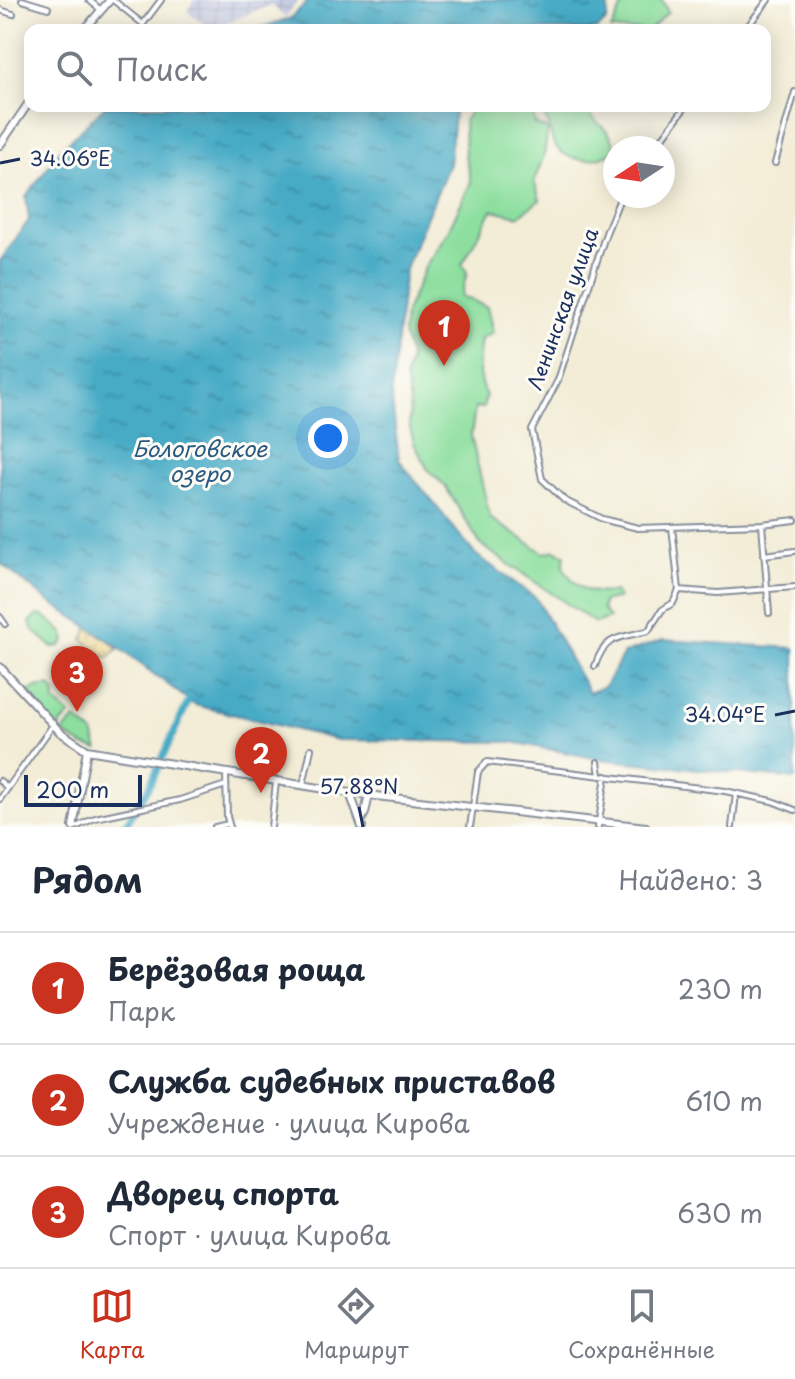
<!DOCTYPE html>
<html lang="ru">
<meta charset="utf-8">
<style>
body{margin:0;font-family:"Playpen Sans",sans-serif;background:#f6f6f7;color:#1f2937}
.compass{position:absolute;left:603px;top:136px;width:72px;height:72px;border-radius:50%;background:#fff;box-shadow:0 4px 20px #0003;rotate:258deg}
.scale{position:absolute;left:24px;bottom:20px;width:118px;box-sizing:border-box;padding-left:8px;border:4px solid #1b2f5e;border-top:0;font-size:22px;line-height:28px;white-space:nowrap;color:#1b2f5e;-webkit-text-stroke:6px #fdfcf7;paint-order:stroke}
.you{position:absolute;left:328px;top:438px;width:28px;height:28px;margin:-20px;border:6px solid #fff;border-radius:50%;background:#1a73e8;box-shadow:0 0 0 12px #1a73e833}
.badge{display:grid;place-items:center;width:52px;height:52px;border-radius:50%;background:#c8321e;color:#fff;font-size:26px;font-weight:700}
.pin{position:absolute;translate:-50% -66px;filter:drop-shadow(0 2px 4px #0008)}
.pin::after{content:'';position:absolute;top:42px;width:28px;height:24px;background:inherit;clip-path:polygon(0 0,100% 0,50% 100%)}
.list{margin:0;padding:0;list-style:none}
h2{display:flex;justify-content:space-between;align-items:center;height:104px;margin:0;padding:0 32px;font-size:34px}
h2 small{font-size:26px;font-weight:400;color:#747a83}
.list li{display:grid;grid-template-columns:52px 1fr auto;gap:24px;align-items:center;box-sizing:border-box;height:112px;padding:0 32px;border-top:2px solid #e0e1e3}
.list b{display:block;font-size:30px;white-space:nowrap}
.list p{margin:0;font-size:26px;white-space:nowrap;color:#747a83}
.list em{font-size:26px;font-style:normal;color:#747a83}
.icon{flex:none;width:44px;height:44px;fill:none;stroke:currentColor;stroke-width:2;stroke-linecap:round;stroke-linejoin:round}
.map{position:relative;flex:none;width:795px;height:827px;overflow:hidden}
.search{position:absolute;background:#fff;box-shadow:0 4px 20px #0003;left:24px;right:24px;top:24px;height:88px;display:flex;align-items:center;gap:20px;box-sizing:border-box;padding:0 28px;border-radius:16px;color:#747a83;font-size:30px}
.sheet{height:440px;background:#fff}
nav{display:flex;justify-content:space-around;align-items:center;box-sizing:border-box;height:112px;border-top:2px solid #e0e1e3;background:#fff;font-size:22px;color:#747a83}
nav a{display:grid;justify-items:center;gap:4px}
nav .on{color:#c8321e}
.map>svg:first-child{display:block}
.industrial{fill:url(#industrial-grid)}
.sand{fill:url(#sand-dots);stroke:#84847e;stroke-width:2}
.green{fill:#8ddf9f;stroke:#54877e;stroke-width:2}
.water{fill:url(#water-ripples);stroke:#306d92;stroke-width:2}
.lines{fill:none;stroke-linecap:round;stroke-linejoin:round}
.river{stroke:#46abc6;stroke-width:7}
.street-casing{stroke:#878e9a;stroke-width:8}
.secondary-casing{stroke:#878e9a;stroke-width:10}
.street{stroke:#fff;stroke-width:4}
.secondary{stroke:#fff;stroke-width:6}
.ticks{fill:none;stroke:#1b2f5e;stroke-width:3}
.labels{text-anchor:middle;stroke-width:6;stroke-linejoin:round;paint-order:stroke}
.street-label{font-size:20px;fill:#1b2f5e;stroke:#fdfcf7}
.water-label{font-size:22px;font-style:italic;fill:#2a5a82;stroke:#fdfcf7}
.ticks-label{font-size:20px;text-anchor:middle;fill:#1b2f5e;stroke:#fdfcf7;stroke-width:6;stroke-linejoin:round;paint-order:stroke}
</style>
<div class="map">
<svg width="795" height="827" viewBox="0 0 795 827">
<defs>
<pattern id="industrial-grid" width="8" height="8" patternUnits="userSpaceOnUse" patternTransform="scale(2)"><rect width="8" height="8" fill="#bcc3de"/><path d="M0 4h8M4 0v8" fill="none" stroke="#a1a8c1"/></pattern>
<pattern id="sand-dots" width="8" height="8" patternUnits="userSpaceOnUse" patternTransform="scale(2)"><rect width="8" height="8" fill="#eeda9e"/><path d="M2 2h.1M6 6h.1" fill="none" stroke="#ccbb8a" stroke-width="1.8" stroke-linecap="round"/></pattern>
<pattern id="water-ripples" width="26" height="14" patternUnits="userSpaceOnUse" patternTransform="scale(2)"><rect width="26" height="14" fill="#46abc6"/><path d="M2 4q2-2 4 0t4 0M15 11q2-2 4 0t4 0" fill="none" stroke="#3a8ca4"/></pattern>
</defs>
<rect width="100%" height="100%" fill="#fdfcf7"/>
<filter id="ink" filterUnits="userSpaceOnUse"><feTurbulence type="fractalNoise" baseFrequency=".0125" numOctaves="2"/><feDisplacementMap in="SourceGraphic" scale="16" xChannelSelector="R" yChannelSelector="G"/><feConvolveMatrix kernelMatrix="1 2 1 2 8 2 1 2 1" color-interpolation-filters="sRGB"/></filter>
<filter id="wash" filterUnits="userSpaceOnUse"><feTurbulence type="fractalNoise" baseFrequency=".006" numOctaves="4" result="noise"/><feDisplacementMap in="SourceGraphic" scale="32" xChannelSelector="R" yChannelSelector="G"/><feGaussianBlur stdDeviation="1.8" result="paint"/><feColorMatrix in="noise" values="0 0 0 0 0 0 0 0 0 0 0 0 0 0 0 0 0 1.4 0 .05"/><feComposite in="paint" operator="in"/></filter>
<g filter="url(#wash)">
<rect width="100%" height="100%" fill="#f3edd7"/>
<path class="industrial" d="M194,0H299L285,17L271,5L211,29L187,11Z"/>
<path class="sand" d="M88,628L110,641L118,649L108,658L83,640Z"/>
<path class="green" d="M625,0H662L668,12L650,30H611Z
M480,106H531L535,124L548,130L544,155L534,181L540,200L519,216L492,210L462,265L467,272L461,296L487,307L493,333L481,339C478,357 477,381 486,396L483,408H475L471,436L490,518L544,553L555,550L565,555L563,567C577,590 589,595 615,592L619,598L603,602L602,609L609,618L595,623L481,545L445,486L428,470L414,443L409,424L410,403L405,378L410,358L403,334L405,314L425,267L448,231L471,182L465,155L464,121L471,110Z
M552,106H588C591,125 612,126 615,149C599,164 564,164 553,142C550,133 551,126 545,118Z
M37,615L44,616L64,633L65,640L61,646L52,647L32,629L30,622Z
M50,686L55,693V702L70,715L57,729L25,694L35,688Z
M75,719L93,733L98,750L82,745L62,733Z"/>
<path class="water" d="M309,0H609L607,21L596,30H253L291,18Z
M105,106H455L449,164L405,269L391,393L399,460L474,553L536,598L589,693L605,686L624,653L663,640L795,648V779L599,759L512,742L338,740L195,705L110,641L48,601L0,563V261L29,220L26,197L61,149Z"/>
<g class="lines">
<path class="river" d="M124,827L149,787L189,700"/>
</g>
</g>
<g filter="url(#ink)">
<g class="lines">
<defs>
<path id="street" d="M22,0L48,8
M89,0L101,10
M113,0L143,24L161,0
M0,10L13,14
M745,30L768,0
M655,148L686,106
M775,163L795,92
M621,196L606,233L558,380L532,430L542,479L564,500L602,519L638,528L762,524L795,520
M762,524L769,613
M764,555L795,551
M679,590L718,593L795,587
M0,617L5,624
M595,666C605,635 619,638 648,631L662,610L673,603L679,590L672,527
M598,762L600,775
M226,773L227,817L230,827
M0,781L8,788
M303,785L311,749
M0,799L53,725
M76,827L95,818L180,800L226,785
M215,827L228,824
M271,827L276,782
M470,827L478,772L487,762L725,791L772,801L795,810
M598,827L606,776
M732,827L736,794"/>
<path id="secondary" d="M84,30L110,0
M0,145L30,101
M0,667L60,732L87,750L350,793L646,827
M350,793L362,827
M361,821L365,813L369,795
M73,827L87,750"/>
</defs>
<use href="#street" class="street-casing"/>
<use href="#secondary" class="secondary-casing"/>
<use href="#street" class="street"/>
<use href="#secondary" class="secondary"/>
</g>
</g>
<path class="ticks" d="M0,163L20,159M775,715L795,711M359,807L363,827"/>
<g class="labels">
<g class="street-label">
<text transform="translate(563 309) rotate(-70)" y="7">Ленинская улица</text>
</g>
<g class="water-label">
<text x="200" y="457">Бологовское<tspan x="200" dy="25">озеро</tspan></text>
</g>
</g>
<g class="ticks-label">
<text x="70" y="166">34.06°E</text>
<text x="725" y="722">34.04°E</text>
<text x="359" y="794">57.88°N</text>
</g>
</svg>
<svg class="compass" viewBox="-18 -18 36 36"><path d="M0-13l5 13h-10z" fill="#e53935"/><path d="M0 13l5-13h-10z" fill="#747a83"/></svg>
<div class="scale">200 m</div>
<div class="you"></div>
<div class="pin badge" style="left:444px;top:366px">1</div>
<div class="pin badge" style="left:261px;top:793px">2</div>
<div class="pin badge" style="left:77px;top:712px">3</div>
<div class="search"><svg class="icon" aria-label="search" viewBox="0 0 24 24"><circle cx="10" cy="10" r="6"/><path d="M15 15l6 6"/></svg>Поиск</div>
</div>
<section class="sheet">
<h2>Рядом<small>Найдено: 3</small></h2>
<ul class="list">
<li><span class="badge">1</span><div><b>Берёзовая роща</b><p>Парк</p></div><em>230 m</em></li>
<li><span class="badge">2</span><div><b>Служба судебных приставов</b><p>Учреждение · улица Кирова</p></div><em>610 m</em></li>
<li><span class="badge">3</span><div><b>Дворец спорта</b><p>Спорт · улица Кирова</p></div><em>630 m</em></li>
</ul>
</section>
<nav>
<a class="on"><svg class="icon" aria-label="map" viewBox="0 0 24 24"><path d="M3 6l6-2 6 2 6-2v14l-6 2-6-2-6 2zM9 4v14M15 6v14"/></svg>Карта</a>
<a><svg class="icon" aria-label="directions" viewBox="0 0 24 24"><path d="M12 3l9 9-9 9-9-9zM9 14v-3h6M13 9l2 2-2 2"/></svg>Маршрут</a>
<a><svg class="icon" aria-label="saved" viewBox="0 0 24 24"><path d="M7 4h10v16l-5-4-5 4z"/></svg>Сохранённые</a>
</nav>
